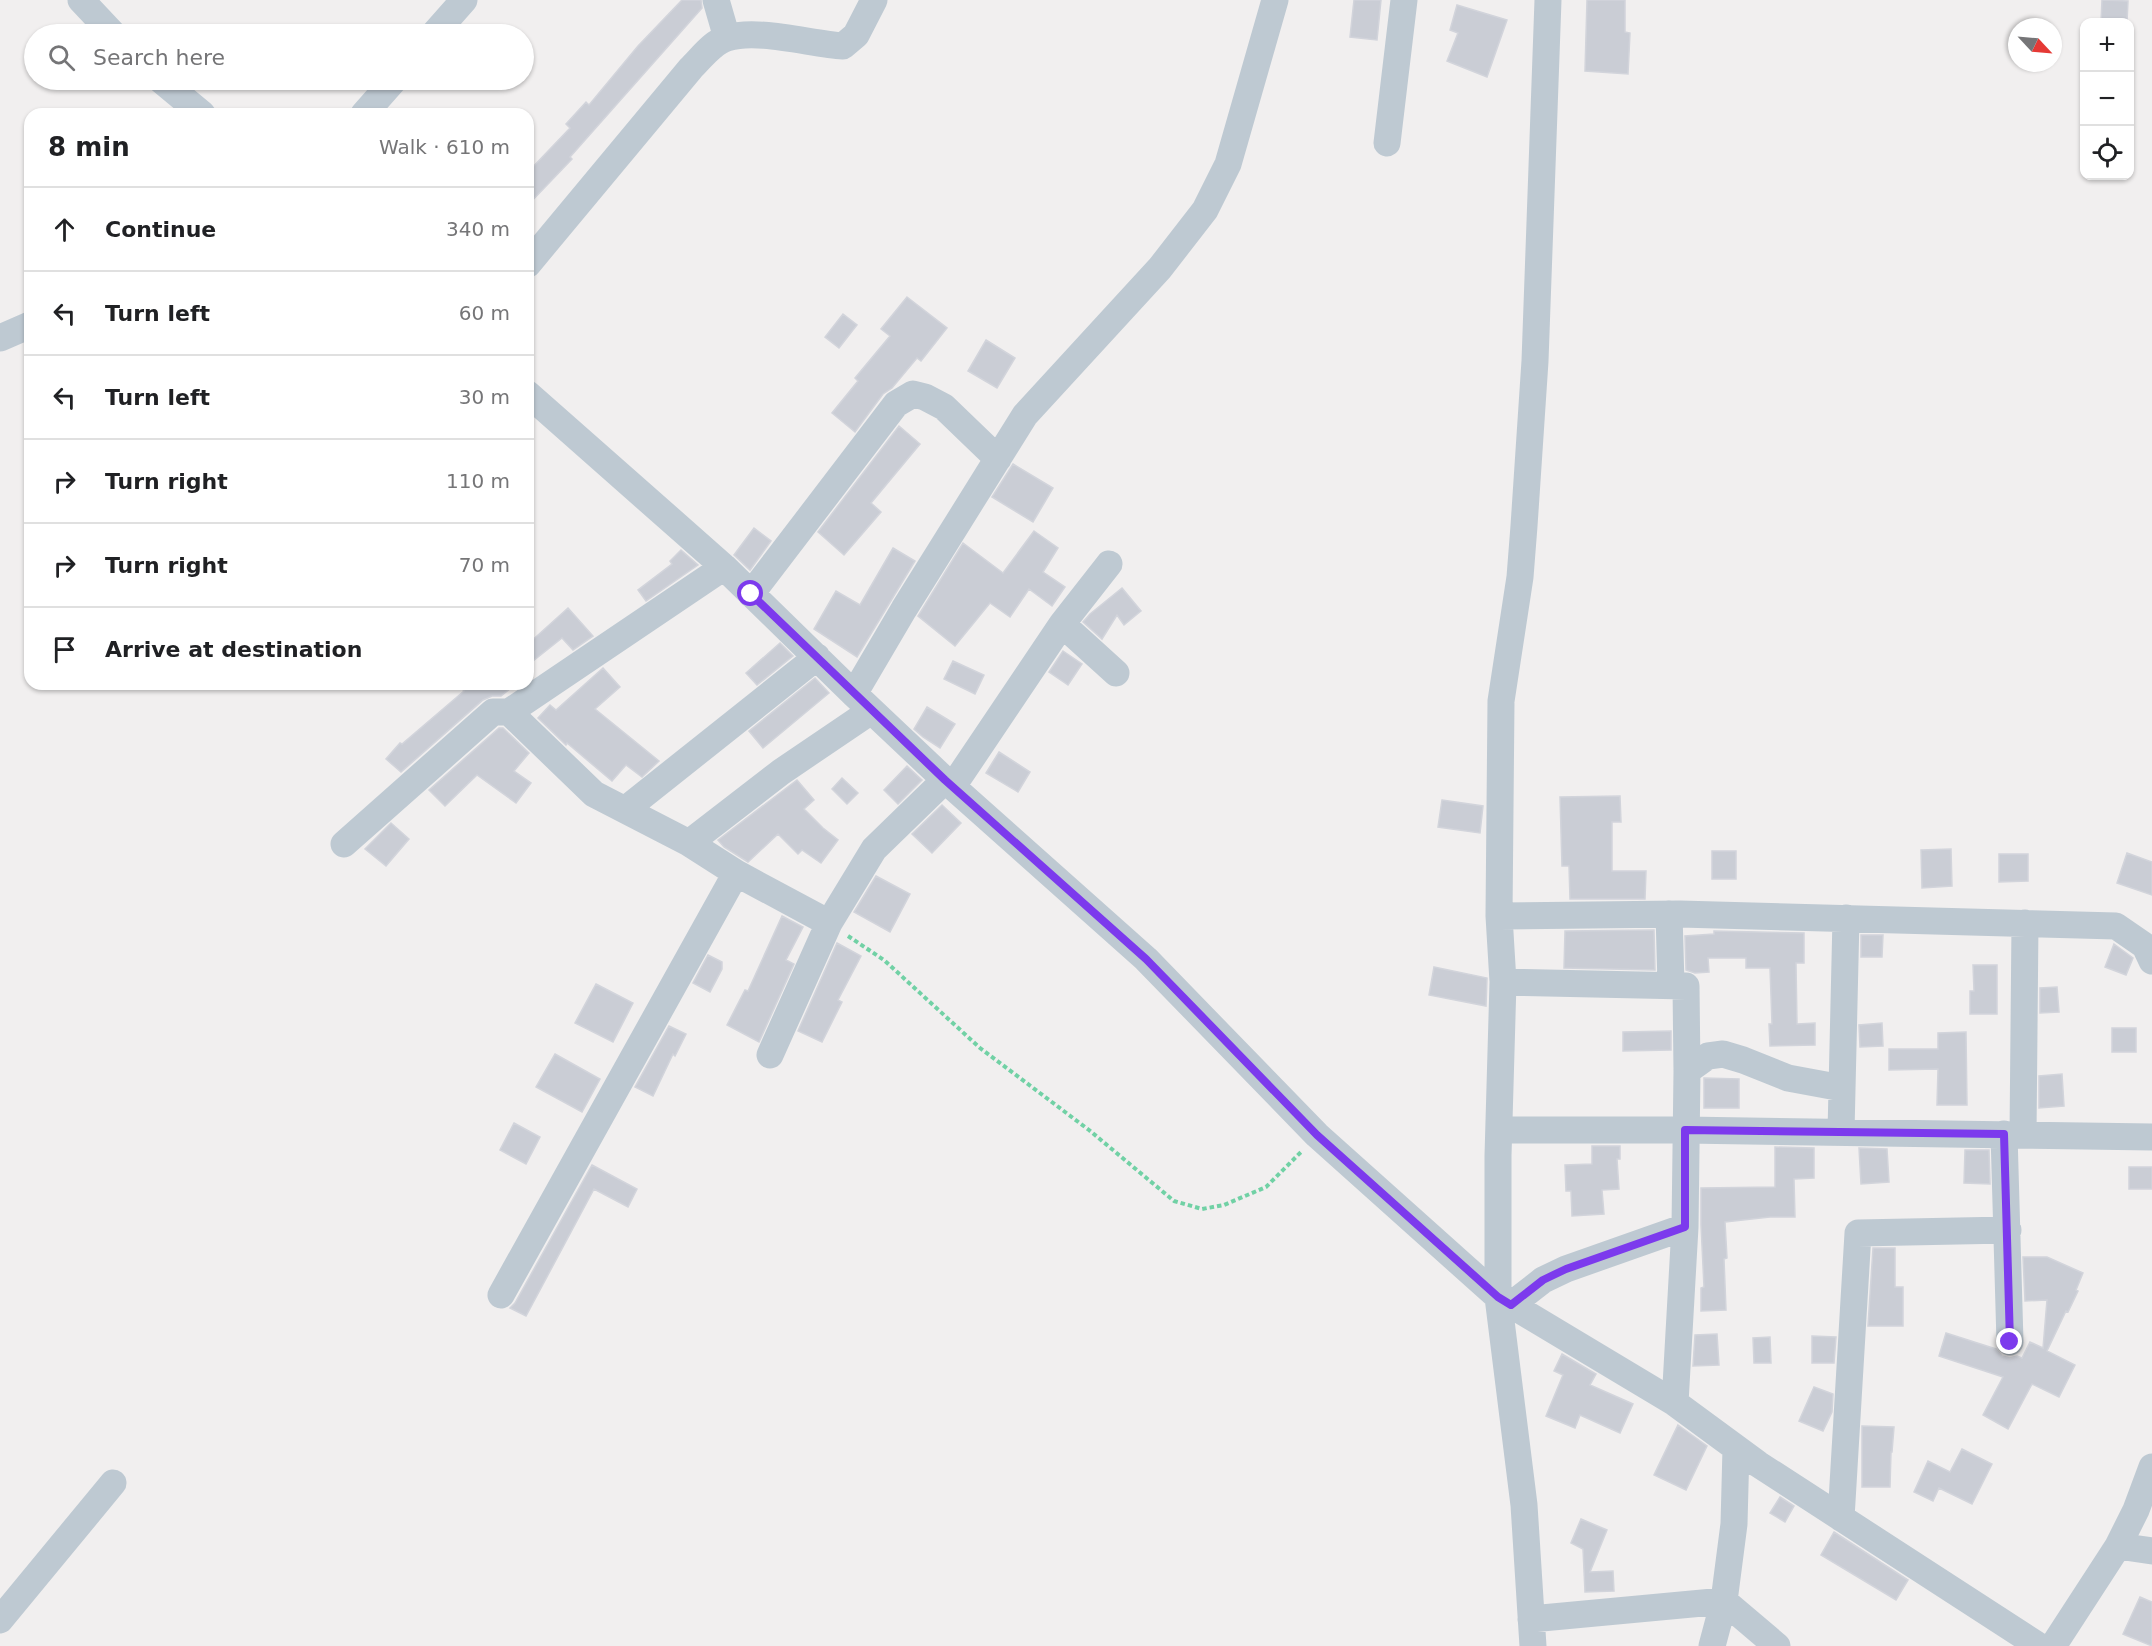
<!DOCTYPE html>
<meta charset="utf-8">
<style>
body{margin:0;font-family:"DejaVu Sans",sans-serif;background:#f6f6f6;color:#202124}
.controls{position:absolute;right:18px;top:18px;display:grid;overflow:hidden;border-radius:12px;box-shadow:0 2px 4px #0004}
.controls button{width:54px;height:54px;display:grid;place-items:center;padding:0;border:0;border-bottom:2px solid #e0e0e0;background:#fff;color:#202124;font:30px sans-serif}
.compass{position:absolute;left:2008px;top:18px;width:54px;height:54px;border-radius:50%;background:#fff;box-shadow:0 2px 4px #0004;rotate:116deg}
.stop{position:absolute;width:18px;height:18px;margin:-14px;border:4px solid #7c3aed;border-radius:50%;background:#fff}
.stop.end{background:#7c3aed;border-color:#fff;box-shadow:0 2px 6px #0008}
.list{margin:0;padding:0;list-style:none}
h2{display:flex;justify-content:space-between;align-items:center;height:78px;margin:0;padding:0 24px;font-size:26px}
h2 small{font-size:20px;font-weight:400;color:#757577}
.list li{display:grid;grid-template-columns:39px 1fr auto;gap:18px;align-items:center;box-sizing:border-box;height:84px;padding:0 24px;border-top:2px solid #e0e0e0}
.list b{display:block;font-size:22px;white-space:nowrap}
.list em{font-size:20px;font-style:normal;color:#757577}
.icon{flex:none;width:33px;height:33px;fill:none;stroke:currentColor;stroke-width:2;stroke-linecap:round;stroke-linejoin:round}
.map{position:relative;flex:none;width:2152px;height:1646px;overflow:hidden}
.search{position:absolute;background:#fff;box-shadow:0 2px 4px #0004;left:24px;top:24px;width:510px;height:66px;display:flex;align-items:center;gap:15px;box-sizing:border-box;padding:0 21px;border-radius:33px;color:#757577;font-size:22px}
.panel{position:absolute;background:#fff;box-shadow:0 2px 4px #0004;left:24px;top:108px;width:510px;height:582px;border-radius:18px}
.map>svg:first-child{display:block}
.building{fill:#cacdd5;stroke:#d2d4db;stroke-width:1.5}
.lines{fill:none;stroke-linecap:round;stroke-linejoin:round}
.path{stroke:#71d1a5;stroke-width:4;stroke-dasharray:4.5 3;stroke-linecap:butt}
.minor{stroke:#bec9d2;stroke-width:27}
.route{stroke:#7c3aed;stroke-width:8}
</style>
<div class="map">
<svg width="2152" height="1646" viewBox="0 0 2152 1646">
<rect width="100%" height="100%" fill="#f1efef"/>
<path class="building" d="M682,0H701L702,8L570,157L572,159L528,205V172L570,128L566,124L586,102L589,105L638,46Z
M1354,0H1381L1377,40L1350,37Z
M1587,0H1625V32L1630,33L1628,74L1585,71Z
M2102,0L2128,1L2127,22H2101Z
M1457,5L1507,20L1487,77L1447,61L1458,33L1450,30Z
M907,297L947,328L921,361L917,358L892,388L883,394L855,432L832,413L858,381L855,378L890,336L881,329Z
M843,314L857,325L839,348L825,337Z
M986,340L1015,358L997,388L968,371Z
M899,426L920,444L871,503L881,512L844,555L818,532Z
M1013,464L1053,488L1033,522L992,497Z
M754,528L771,541L750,570L734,555Z
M1034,531L1058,548L1043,572L1065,587L1052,606L1029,589L1010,617L990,603L955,646L918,616L963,543L1003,573Z
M893,548L915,561L857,657L814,629L836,591L860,605Z
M681,550L698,565L646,601L638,590L672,564L670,561Z
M1122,588L1141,611L1124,625L1117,615L1102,639L1083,622L1090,614Z
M568,608L593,636L573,650L562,638L528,665V644Z
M780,643L793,656L757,685L746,673Z
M1063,651L1082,664L1068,685L1049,672Z
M953,661L984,675L975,694L944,679Z
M603,668L620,687L595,709L659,761L642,777L626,765L612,781L567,743L566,745L538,718L550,705L556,710Z
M815,678L829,693L763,748L749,731Z
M458,684H516L501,696H492L483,700L401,772L386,759L400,743L402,744L464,691Z
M927,707L955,724L940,748L923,737L914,729Z
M499,728H503L529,753L514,771L531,783L516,803L477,775L445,806L429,790Z
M999,752L1030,772L1018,792L986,773Z
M907,766L922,780L898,804L884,790Z
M842,778L858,793L847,804L832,789Z
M797,780L814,800L804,809L823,828L838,840L821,863L802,850L798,854L778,834L748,862L724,847L718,840Z
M1620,796L1621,822H1612V871H1646L1645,899H1570L1569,866H1562L1560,797Z
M1442,800L1483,806L1480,833L1438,827Z
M942,805L961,823L932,853L912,834Z
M391,823L409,839L386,866L365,849Z
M1951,849L1952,886L1922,888L1921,850Z
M1712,851H1736V879H1712Z
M2127,853L2152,862V895L2117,883Z
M1999,854H2028V881L1999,882Z
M876,876L910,894L890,932L854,912Z
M782,916L803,927L786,960L794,964L759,1042L727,1025L745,990L748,991Z
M1654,930L1655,970L1564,968L1565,931Z
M1714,931L1804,933V963H1796L1797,1024L1815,1023V1045L1770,1046L1769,1024H1772L1770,968H1746V958H1708L1709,972L1695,973L1686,970L1685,936L1714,934Z
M1861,935H1883L1882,957H1861Z
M837,943L861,956L838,1000L842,1002L822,1042L798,1031Z
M2114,944L2133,958L2126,975L2105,967Z
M708,955L722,962V969L710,992L693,983Z
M1973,965H1997V1014H1970V991H1974Z
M1434,967L1487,978L1486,1006L1429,995Z
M596,984L633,1003L613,1042L575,1023Z
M2057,987L2059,1012L2040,1013V988Z
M1882,1023L1883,1046L1860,1047L1859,1025Z
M669,1026L686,1034L675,1056L673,1054L653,1096L635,1087Z
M2112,1028H2136V1052H2112Z
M1671,1031V1050L1623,1051V1032Z
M1966,1032L1967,1105H1937L1938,1069L1889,1070V1049H1938V1033Z
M555,1054L600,1079L582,1112L536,1087Z
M2062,1074L2064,1106L2039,1108V1076Z
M1704,1078L1739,1079V1108H1704Z
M514,1123L540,1137L526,1164L500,1150Z
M1592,1146H1620V1159H1617L1619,1189L1602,1190L1604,1214L1572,1216L1571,1191H1566L1565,1165L1592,1164Z
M1775,1147L1814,1148V1178L1794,1179L1795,1217H1770L1725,1222L1727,1258L1724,1259L1726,1310L1701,1311V1288L1704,1287L1701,1225V1188L1775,1187Z
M1859,1148L1887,1149L1889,1182L1861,1184Z
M1965,1150H1989L1990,1184L1964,1183Z
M592,1165L637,1189L628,1207L594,1189L526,1316L510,1308L515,1303Z
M2129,1167H2152V1189H2129Z
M1873,1248H1895V1287H1903V1326H1868Z
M2023,1257H2047L2083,1273L2076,1290L2078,1291L2068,1312L2066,1311L2047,1351L2075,1365L2059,1397L2032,1384L2008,1429L1983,1415L2003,1377L1939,1356L1946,1333L1996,1349L2002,1356L2010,1358L2017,1356L2022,1358L2030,1342L2043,1348L2047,1300L2025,1301Z
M1717,1334L1719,1365L1693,1366L1695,1335Z
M1812,1336L1836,1337L1834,1363H1812Z
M1770,1337L1771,1363H1754L1753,1338Z
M1562,1354L1596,1374L1590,1385L1633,1404L1620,1433L1580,1415L1575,1428L1546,1416L1563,1375L1554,1371Z
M1814,1387L1833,1394L1832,1412L1823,1431L1799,1421Z
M1678,1425L1707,1446L1686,1490L1654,1475Z
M1862,1426L1894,1427L1892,1452H1891L1890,1487H1862Z
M1962,1449L1992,1464L1972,1504L1939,1488L1933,1501L1914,1492L1928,1461L1950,1472Z
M1780,1497L1794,1506L1785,1522L1770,1513Z
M1581,1519L1607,1530L1590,1572L1613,1571L1614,1591L1585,1592L1583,1549L1571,1543Z
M1834,1532L1908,1580L1896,1600L1821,1555Z
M2140,1597L2152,1602V1646L2123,1634Z"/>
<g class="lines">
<path class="path" d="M848,936L884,960L980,1048L1089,1130L1174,1201L1202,1209L1224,1205L1266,1187L1302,1151"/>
<path class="minor" d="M81,0L113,34
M716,0L727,38
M434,34L464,0
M161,80L202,114
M364,114L394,80
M1387,143L1404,0
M528,264L691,68C702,57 713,42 727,38C757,28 811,44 843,46L856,35L874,0
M0,338L30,325
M528,394L724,567L854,694L945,780L1146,959L1317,1135L1498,1297L1675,1403L1758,1464L2039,1646
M751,594L896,404L913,394L925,397L944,407L998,459
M1062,624L1116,673
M854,694L904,609L1025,415L1160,268L1205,210L1228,164L1275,0
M509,712L594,794L689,843L736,873L829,923
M953,786L1062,624L1109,564
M626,809L817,657
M689,843L781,772L871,711
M344,844L493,712H509L724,567
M1669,914L1671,984
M1499,916L1680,914L2116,926L2145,946L2152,961
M1503,982L1686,986L1687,1071L1685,1227L1675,1403
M770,1055L829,923L874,849L945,780
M1687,1071L1708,1056L1723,1054L1743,1060L1788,1078L1842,1088
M1500,1130H1685L2152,1137
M1841,1132L1846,918
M2004,1134L2010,1342
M2023,1135L2025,923
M501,1295L736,873
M1511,1305L1543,1280L1566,1269L1685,1227
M1841,1518L1858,1233L2008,1230
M2118,1546L2152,1551
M1531,1619L1724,1601L1777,1646
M0,1620L113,1483
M1533,1646L1524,1505L1498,1297V1156L1503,982L1499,916L1501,701L1520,577L1524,526L1535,361L1548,0
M1712,1646L1724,1601L1734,1524L1736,1448
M2053,1646L2118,1546L2136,1510L2152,1467"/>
</g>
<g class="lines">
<path class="route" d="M751,594L945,780L1146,959L1317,1135L1498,1297L1511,1305L1543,1280L1566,1269L1685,1227V1130L2004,1134L2010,1342"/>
</g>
</svg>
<div class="controls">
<button>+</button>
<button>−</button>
<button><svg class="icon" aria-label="locate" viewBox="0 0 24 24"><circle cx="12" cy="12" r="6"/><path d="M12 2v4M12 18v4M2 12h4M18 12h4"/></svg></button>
</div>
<svg class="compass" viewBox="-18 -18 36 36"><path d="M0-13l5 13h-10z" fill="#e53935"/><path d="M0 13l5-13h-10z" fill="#757577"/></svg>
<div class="stop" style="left:751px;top:594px"></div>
<div class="stop end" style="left:2010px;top:1342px"></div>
<div class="search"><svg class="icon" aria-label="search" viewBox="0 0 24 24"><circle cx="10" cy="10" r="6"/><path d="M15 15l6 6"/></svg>Search here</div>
<section class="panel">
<h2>8 min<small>Walk · 610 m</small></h2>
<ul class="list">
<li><svg class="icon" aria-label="ahead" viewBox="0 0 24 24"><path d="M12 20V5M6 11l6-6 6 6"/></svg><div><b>Continue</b></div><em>340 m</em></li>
<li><svg class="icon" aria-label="left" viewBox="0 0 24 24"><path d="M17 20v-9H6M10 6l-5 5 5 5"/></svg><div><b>Turn left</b></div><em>60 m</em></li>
<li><svg class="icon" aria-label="left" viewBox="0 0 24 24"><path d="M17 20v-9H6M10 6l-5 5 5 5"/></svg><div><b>Turn left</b></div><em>30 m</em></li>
<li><svg class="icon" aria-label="right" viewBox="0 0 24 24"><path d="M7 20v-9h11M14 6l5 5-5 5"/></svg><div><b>Turn right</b></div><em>110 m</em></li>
<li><svg class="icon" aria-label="right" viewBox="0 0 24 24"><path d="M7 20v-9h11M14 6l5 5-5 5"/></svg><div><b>Turn right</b></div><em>70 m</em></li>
<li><svg class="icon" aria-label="arrive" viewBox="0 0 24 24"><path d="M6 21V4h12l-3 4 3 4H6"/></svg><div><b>Arrive at destination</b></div></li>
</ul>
</section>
</div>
